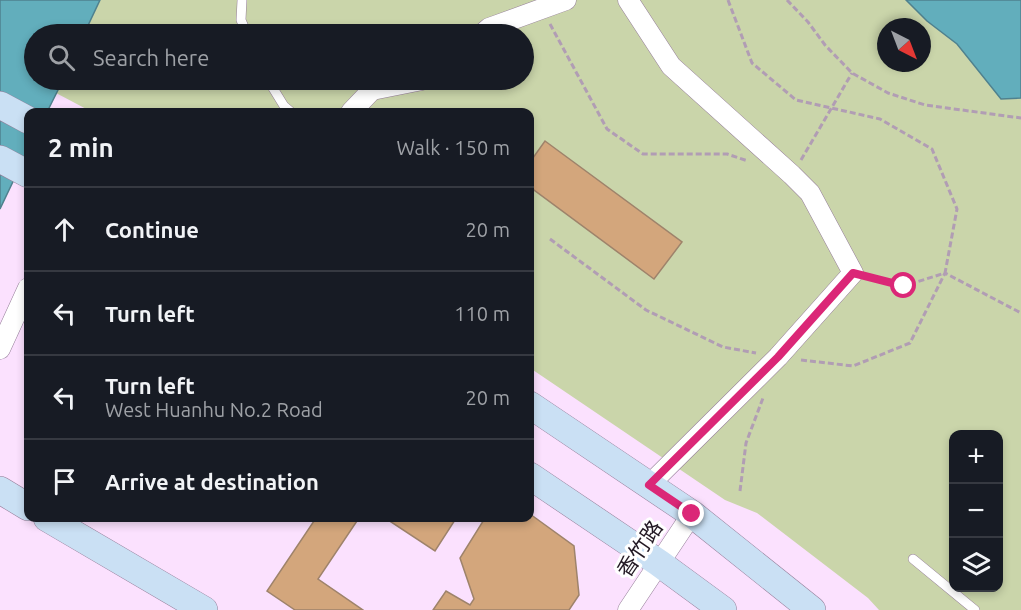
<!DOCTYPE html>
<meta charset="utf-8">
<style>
body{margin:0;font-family:Ubuntu,"Noto Sans SC",sans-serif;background:#20242c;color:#f1f3f6}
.controls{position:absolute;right:18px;bottom:18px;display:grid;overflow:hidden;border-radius:12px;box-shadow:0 3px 9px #0003}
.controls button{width:54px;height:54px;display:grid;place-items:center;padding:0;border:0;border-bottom:2px solid #363941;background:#171b24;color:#f1f3f6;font:30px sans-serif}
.compass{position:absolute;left:877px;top:18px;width:54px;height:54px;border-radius:50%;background:#171b24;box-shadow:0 3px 9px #0003;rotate:138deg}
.stop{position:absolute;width:18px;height:18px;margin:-14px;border:4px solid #db2777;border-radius:50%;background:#fff}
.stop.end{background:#db2777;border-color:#fff;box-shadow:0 2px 6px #0008}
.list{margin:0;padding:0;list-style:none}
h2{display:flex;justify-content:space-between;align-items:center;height:78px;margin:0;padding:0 24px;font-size:26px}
h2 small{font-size:20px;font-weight:400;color:#9ea1a6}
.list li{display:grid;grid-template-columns:39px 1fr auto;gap:18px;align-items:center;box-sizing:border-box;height:84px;padding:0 24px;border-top:2px solid #363941}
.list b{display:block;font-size:22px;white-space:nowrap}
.list p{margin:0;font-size:20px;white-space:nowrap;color:#9ea1a6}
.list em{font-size:20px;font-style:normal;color:#9ea1a6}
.icon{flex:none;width:33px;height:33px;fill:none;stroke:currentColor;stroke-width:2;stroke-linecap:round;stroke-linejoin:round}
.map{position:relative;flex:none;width:1021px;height:610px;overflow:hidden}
.search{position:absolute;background:#171b24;box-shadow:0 3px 9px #0003;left:24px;top:24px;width:510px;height:66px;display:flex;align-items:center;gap:15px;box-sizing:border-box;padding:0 21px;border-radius:33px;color:#9ea1a6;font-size:22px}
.panel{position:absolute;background:#171b24;box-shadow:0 3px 9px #0003;left:24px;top:108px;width:510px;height:414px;border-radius:12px}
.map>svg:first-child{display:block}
.green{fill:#cad5aa;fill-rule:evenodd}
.water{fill:#62aebc;stroke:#4f818e;stroke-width:1.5}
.building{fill:#d3a67c;stroke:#9e836b;stroke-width:1.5}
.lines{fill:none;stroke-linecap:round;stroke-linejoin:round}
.lane-casing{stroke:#957e99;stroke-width:10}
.street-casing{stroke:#957e99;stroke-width:21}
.secondary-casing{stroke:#957e99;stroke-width:28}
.path{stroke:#b19db4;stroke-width:3;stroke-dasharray:6 3;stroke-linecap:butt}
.lane{stroke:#fff;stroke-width:9}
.street{stroke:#fff;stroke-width:20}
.secondary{stroke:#cae0f4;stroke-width:27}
.route{stroke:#db2777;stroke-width:8}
.labels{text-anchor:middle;stroke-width:6;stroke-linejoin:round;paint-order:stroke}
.street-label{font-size:21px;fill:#231924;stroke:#fff}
</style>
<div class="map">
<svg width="1021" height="610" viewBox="0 0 1021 610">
<rect width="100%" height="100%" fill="#fbe1fe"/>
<path class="green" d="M100,0H906L927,21L957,44L1001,99L1021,98V610H879L868,598L757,513L725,500L530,368V112H92L56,93L63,80H524V34H84ZM886,27H922V63H886ZM954,434H998V588H954Z"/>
<path class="water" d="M0,0H100L84,34H34V80H63L47,112H28V150L0,209Z
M906,0H1021V98L1001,99L957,44L927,21Z"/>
<path class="building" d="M545,141L682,242L654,279L530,187V162Z
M530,514L574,546L579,595L569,610H433L446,591L470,605L474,599L460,558L485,518H530Z
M316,518H359L318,579L363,610H295L267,591Z
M385,518H452L455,520L435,551Z"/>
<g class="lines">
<defs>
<path id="lane" d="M242,0L241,20L247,34
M268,80L284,106L291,112
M913,559L975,610"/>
<path id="street" d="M628,0L671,66L792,175L810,193L853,273L778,357L649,485
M482,34L489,28L566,0
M351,112L372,90L422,80
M0,349L28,288
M628,610L692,514"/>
<path id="secondary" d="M0,105L28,120
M0,159L28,174
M530,405L692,514L812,610
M530,476L659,563L723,610
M0,490L28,507
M47,518L204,610"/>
</defs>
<use href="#lane" class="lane-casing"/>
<use href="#street" class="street-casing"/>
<use href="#secondary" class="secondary-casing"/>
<path class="path" d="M728,0L752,63L796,100L880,119L932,149L957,209L945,273L904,286L869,277
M787,0L808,22L825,45L852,73L888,93L925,105L1021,118
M550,24L607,129L643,154H727L748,161
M801,160L852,73
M550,239L646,310L723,347L756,353
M801,360L853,366L910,343L945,273L1021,313
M740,491L746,443L763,398"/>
<use href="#lane" class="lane"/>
<use href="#street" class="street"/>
<use href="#secondary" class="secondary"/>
</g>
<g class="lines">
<path class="route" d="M692,514L649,485L778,357L853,273L904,286"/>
</g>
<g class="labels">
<g class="street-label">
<text transform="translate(640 549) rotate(-56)" y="7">香竹路</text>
</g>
</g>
</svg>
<div class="controls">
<button>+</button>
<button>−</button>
<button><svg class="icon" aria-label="layers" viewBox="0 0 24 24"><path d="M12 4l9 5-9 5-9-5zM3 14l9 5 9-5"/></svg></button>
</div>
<svg class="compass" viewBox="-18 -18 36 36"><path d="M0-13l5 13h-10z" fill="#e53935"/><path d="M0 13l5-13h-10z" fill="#9ea1a6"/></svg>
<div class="stop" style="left:904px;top:286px"></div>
<div class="stop end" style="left:692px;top:514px"></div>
<div class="search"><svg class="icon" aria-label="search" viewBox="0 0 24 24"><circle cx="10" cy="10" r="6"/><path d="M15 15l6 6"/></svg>Search here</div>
<section class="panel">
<h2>2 min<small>Walk · 150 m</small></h2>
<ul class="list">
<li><svg class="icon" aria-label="ahead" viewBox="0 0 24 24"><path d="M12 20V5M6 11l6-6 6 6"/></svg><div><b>Continue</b></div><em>20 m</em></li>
<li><svg class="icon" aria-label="left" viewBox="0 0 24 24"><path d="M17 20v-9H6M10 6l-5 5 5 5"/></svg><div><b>Turn left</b></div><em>110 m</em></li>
<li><svg class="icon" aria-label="left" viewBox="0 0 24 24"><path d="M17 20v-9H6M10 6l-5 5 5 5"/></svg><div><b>Turn left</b><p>West Huanhu No.2 Road</p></div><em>20 m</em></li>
<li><svg class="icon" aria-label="arrive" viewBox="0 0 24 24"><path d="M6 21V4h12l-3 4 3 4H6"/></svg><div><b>Arrive at destination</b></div></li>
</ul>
</section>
</div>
